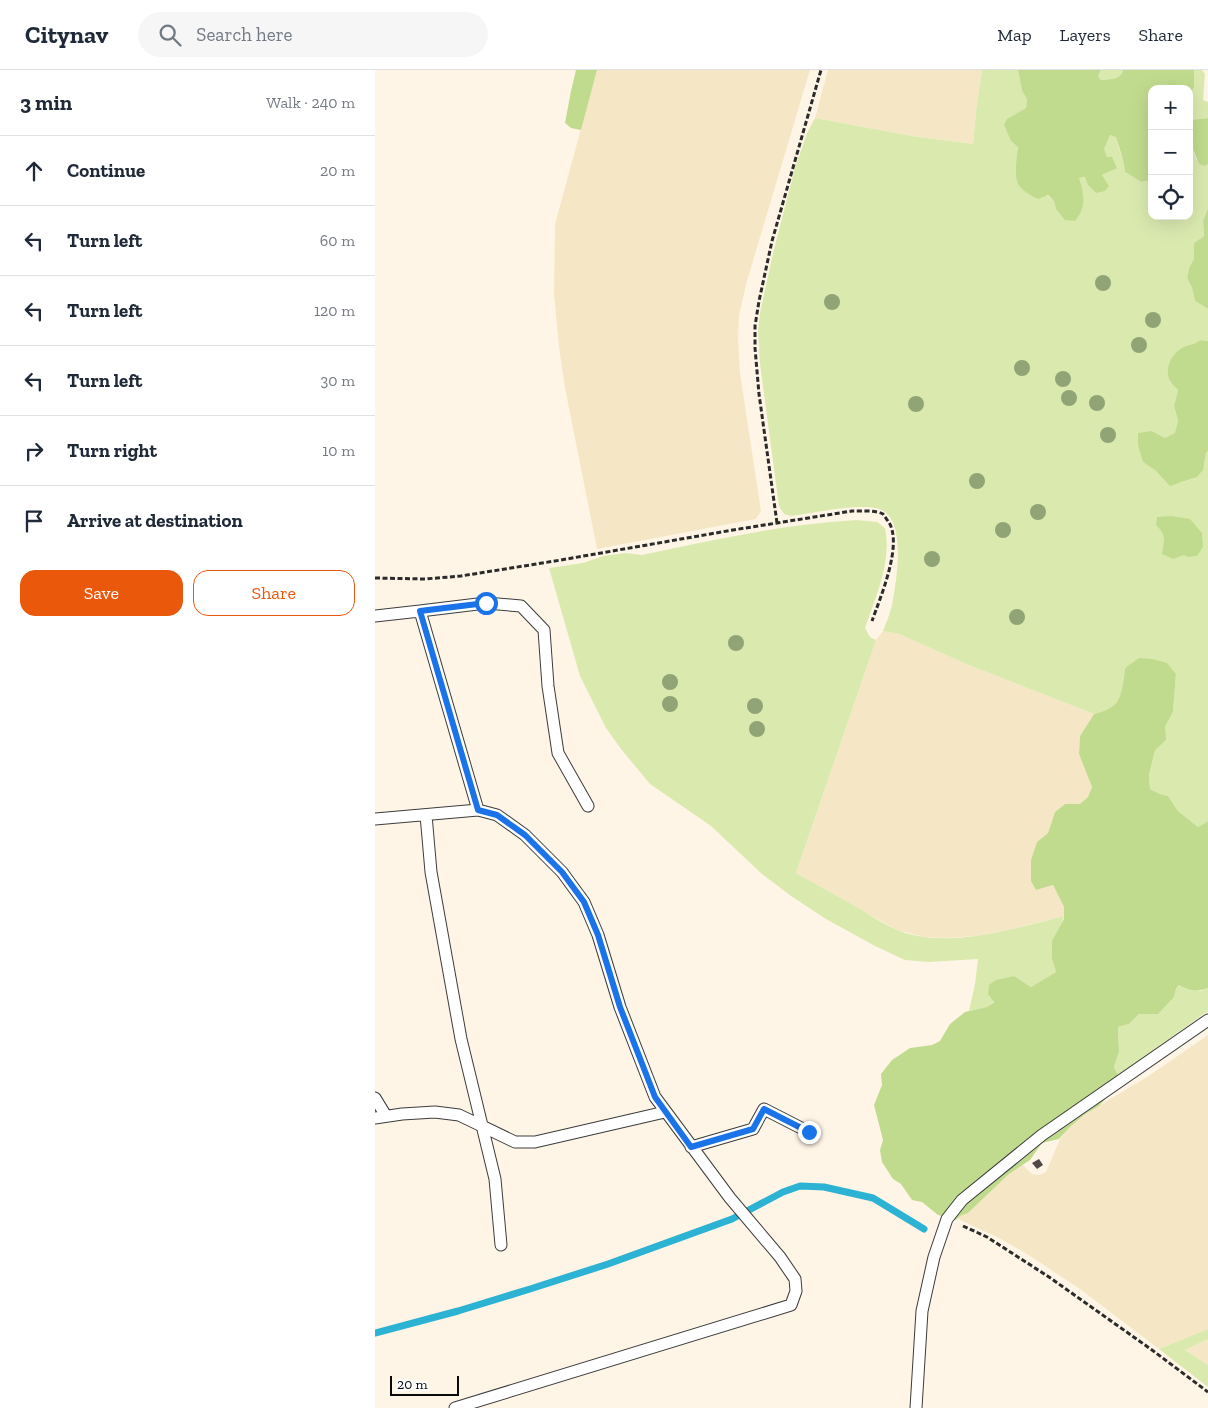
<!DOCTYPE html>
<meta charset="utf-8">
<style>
body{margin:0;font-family:"Zilla Slab",serif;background:#f6f6f7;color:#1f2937}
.controls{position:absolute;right:15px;top:15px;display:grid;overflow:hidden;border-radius:10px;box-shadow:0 5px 20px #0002}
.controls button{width:45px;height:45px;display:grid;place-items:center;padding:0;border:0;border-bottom:1px solid #e0e1e3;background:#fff;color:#1f2937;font:25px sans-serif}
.scale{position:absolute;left:15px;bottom:12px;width:69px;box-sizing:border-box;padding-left:5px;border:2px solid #090909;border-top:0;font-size:14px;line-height:18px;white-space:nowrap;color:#090909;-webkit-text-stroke:4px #fff;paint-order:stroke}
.stop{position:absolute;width:15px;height:15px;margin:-11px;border:4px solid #1a73e8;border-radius:50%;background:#fff}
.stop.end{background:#1a73e8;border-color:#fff;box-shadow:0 1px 5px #0008}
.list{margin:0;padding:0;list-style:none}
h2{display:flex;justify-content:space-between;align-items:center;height:65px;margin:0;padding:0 20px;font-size:21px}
h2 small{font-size:16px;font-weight:400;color:#747a83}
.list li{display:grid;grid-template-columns:32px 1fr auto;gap:15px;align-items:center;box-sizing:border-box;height:70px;padding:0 20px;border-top:1px solid #e0e1e3}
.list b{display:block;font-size:19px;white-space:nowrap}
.list em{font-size:16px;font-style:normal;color:#747a83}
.actions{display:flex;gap:10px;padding:15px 20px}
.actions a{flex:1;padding:11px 0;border:1px solid #ea580c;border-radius:15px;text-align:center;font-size:18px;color:#ea580c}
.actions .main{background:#ea580c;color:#fff}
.icon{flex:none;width:28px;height:28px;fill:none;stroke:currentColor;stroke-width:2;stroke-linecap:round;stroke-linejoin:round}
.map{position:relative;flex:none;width:833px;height:1338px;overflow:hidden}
header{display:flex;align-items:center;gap:30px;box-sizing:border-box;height:70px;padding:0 25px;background:#fff;border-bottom:1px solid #e0e1e3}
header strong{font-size:24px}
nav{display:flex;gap:28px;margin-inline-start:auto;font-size:18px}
.search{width:350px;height:45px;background:#f6f6f7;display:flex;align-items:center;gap:12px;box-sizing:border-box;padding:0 18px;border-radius:28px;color:#747a83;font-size:19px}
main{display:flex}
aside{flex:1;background:#fff}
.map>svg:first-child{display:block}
.farmland{fill:#f5e7c5}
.green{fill:#daeaaf}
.forest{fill:#c1db8e}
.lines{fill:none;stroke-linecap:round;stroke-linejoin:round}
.stream{stroke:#2cb2d2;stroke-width:7}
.building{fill:#524845}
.lane-casing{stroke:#3c3c3c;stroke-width:13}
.path{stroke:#2b2b2b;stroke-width:3;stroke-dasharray:5 2.5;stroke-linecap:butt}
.lane{stroke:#fff;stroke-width:11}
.tree{fill:#91a475}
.route{stroke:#1a73e8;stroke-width:6}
</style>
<header>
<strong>Citynav</strong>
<div class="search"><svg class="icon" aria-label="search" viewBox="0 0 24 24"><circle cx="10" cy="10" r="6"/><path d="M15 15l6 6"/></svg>Search here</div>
<nav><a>Map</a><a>Layers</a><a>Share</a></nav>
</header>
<main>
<aside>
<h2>3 min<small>Walk · 240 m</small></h2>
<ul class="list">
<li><svg class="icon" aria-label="ahead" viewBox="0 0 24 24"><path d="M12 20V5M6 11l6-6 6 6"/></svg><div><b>Continue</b></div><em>20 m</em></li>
<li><svg class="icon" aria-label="left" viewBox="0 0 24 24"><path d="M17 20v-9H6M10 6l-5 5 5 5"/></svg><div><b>Turn left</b></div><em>60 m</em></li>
<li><svg class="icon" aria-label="left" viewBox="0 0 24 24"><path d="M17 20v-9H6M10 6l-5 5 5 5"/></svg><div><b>Turn left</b></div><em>120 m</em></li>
<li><svg class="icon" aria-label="left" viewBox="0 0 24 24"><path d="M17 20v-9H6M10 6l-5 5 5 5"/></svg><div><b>Turn left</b></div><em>30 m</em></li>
<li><svg class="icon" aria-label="right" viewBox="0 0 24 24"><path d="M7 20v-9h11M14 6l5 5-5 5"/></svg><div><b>Turn right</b></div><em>10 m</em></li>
<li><svg class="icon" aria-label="arrive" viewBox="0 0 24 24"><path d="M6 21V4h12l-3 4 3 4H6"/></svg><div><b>Arrive at destination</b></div></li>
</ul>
<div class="actions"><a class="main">Save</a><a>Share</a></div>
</aside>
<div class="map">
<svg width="833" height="1338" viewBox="0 0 833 1338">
<rect width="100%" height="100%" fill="#fff5e6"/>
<path class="farmland" d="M222,0H435L372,211L364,245L363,268L365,303L386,441L381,449L222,479L190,318L184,277L179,224L180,154Z
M453,0H607L601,41L598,74L537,66L440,48Z
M508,561L524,564L596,596L719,644L705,666L704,684L717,717L713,727L705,734H690L680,742L673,763L662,772L661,820L678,815L689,837V846L633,860L601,866L571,868L549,867L522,860L421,803L501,570Z
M833,965V1259L784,1279L705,1219L655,1186L624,1168L583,1149L585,1146L593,1143L634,1104L647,1094L657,1104L664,1105L671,1102L685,1069L695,1057L710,1044L772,1007Z
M833,1269V1295L810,1280Z"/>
<path class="green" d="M607,0H643L647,21L652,29L651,38L644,43L636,71L643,76L642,101L679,131L681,139L704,108L727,105L742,97L732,87L728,79L735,65L741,66C744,79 748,89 750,102L766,112L777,110V146H814V78L818,79L821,89L831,96L833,94V138L828,151L829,166L819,173V190L814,198L812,208L817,218L820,231L833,239V271L825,270L820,275L808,278L795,312L803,320L799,336L803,351L801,363L790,368L777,361L768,392L781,401L805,413C826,406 827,405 831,383L833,381V751L823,757L803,741L793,726L785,724L775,719L774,705L780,679L790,670V657L798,642L801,604L750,597C749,605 747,628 741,633C736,639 727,642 719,644L596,596L524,564L508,561C511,553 515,544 517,535C521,513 533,448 504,439C484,433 438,443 416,446L409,444L404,436L385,294L383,261L385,243L398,183L420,98L432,63L440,48L537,66L598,74L601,41Z
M726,0H748C746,10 735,9 726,10L723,6Z
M819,0H827L830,4L828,30L833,32V48L815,50L814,48V27L819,17Z
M482,450L502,452L510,458C517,492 501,526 490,558L495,567L501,570L421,803C443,815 465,828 487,840C498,847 509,854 520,859C568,881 641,858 689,846L677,889L681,902L656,917L639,906L619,931L612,937L594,941L600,914L603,889L554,892L530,890L500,876L451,849L416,826L387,804L336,756L275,714L246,679L231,658L205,606L174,498L208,493L228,486L251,483L267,485C338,470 409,454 482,450Z
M805,915L825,921L833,918V941L743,1005L739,997L744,982L743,957L754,954L764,944L799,927L801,919Z
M833,1259V1269L810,1280L833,1295V1317L784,1279Z"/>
<path class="forest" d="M201,0H222L206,60L196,58L190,53L196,21Z
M643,0H726L723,6L726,10C735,9 746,10 748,0H819V17L814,27V19H777V110L766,112L750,102C748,89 745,79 741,67L735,65L729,79L732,87H737L742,98L727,105L734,116L730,121L721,123L713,115L710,107L704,108C709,124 712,137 700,151L690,150L681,139L679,131L673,125L663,129C657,126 647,121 643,114C639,106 642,86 643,77L636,71L629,55L632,49L651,38L652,29L647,21Z
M814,48L815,50L833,48V94L831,96L824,94L818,79L814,78Z
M833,138V239L820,231L817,218L812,208L814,198L819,189V173L829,166L828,151Z
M825,270L833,271V381L831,383L828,400L822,407L795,416L781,401L768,392L763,375V363L777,361L790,368L800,363L803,351L799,336L803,320C801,318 797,315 795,311C789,299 796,284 807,278C814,274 818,276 825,270Z
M796,446L815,449L827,463L828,477L822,486L813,487L809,485L798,489L787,484C789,469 792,466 781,455L782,447Z
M764,588L777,589L792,593L801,604L798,642L790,657L791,670L780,680L774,705L775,719L785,724L793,726L803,741L823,757L833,751V918C822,922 815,921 804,915L801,919L799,927L783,944H764L754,954L743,957L744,982L739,997L743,1005L739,1020L724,1036L710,1044L695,1057L684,1069L667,1073L655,1090L634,1104L593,1143L585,1146L581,1150L563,1145L547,1132L537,1130L526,1114L518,1109L507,1092L505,1080L508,1070L499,1035L507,1015L506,1004L517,990L535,978L557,975L565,971L575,954L590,942L612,937L619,932L613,924L614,915L621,910L639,906L656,917L681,902L677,889V871L689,849V837L678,815L661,820L656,811V790L662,772L673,763L680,742L690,734H705L713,727L717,717L704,684L705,666L719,644C727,642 736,639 741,633C747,627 749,606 750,598Z"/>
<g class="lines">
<path class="stream" d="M0,1263L83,1241L155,1219L233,1194L357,1149L408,1122L425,1116L449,1117L498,1128L549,1159"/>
</g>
<path class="building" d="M664,1089L668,1095L662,1099L657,1093Z"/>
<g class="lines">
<defs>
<path id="lane" d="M0,546L45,541
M103,740L45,541L111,533L146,536L169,560L173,616L183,683L213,736
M51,745L56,802L86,969L120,1109L126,1175
M0,749L103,740L122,745L150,765L187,802L209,832L223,865L245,937L280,1027L355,1128L405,1187L420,1209L421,1221L416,1235L80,1338
M0,1028L11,1046
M0,1048L27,1044L60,1042L84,1045L140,1072H160L290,1042
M316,1077L378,1059L389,1039L434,1062
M541,1338L547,1241L559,1187L572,1149L587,1130L667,1065L833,950"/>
</defs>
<use href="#lane" class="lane-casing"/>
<path class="path" d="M402,453L384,324L380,278V256L384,231L397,171L446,0
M0,508L50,509L86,506L180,491L358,460L477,441C485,441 501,440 508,444C510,446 511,449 513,451C529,473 505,528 497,551
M588,1156L612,1167L674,1207L777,1280L833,1322"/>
<use href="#lane" class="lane"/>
</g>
<g class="tree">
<circle cx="728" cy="213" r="8"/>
<circle cx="457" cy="232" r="8"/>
<circle cx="778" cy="250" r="8"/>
<circle cx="764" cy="275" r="8"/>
<circle cx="647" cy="298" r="8"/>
<circle cx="688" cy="309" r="8"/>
<circle cx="694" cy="328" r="8"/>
<circle cx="722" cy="333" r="8"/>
<circle cx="541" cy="334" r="8"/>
<circle cx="733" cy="365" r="8"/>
<circle cx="602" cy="411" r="8"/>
<circle cx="663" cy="442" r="8"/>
<circle cx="628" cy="460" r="8"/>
<circle cx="557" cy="489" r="8"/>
<circle cx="642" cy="547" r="8"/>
<circle cx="361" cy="573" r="8"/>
<circle cx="295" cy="612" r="8"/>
<circle cx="295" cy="634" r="8"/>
<circle cx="380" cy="636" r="8"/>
<circle cx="382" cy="659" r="8"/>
</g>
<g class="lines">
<path class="route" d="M111,533L45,541L103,740L122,745L150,765L187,802L209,832L223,865L245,937L280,1027L316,1077L378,1059L389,1039L434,1062"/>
</g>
</svg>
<div class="controls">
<button>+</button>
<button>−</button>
<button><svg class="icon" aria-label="locate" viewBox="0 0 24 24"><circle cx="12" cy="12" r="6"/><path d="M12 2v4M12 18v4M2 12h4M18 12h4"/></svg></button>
</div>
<div class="scale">20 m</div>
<div class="stop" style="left:111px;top:533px"></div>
<div class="stop end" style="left:434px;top:1062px"></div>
</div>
</main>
